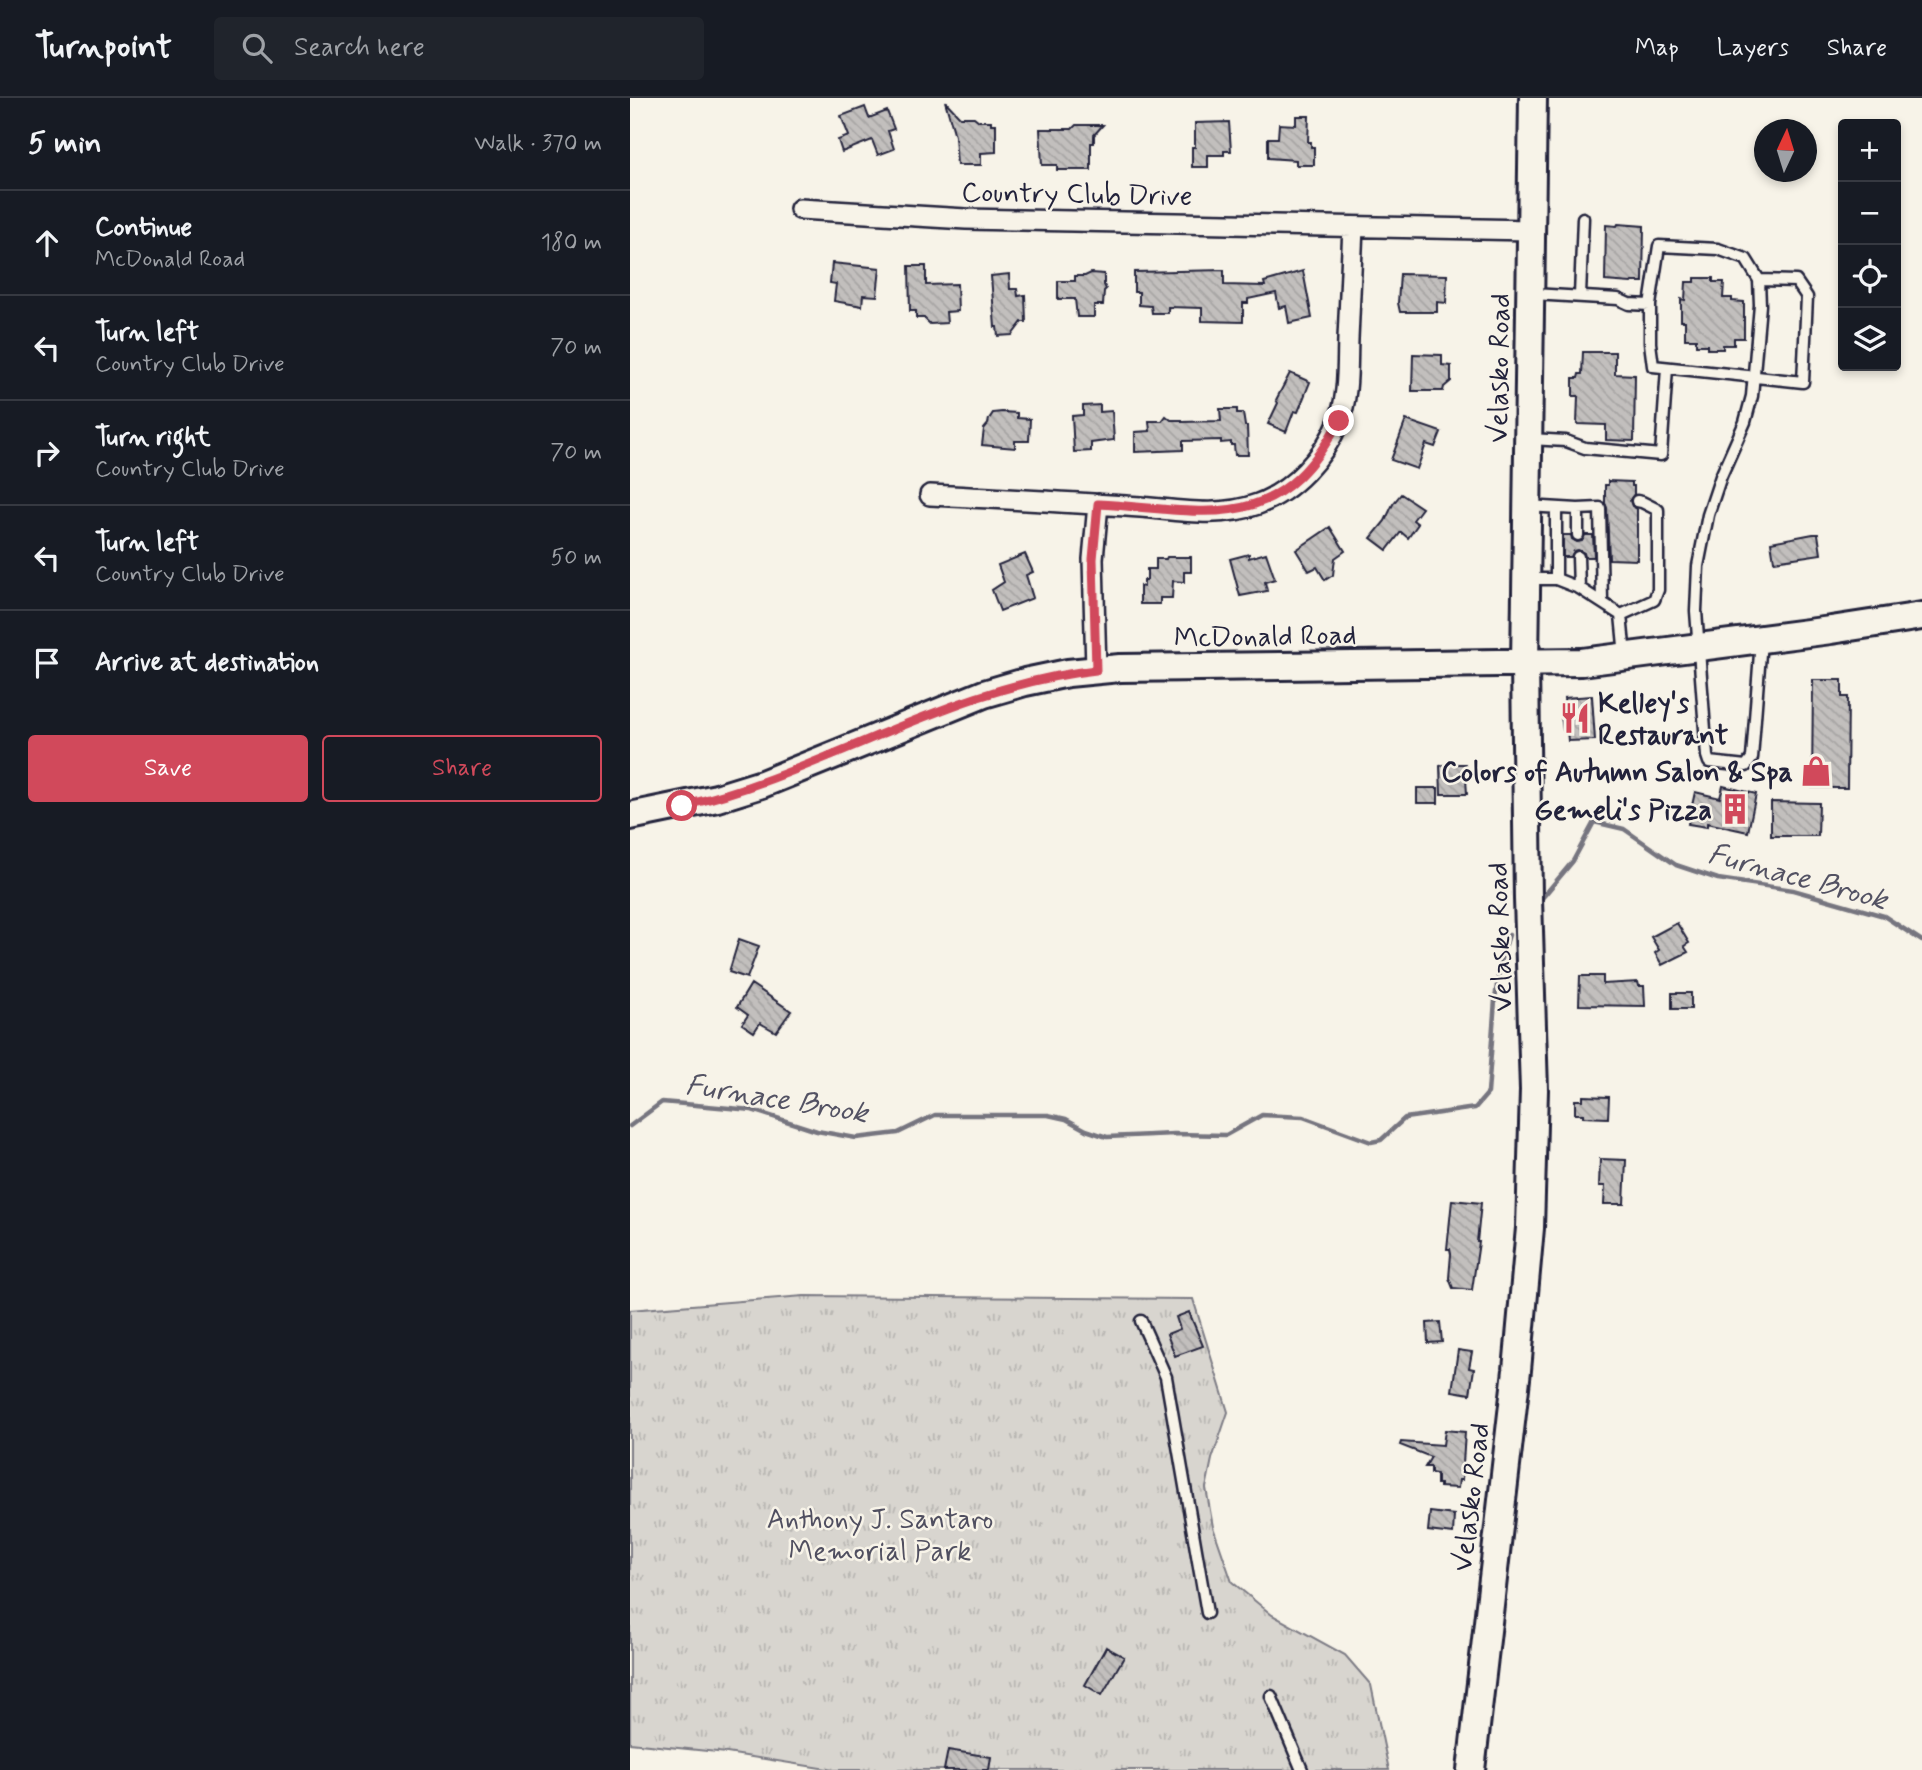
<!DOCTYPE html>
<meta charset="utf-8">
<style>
body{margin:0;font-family:Mynerve,sans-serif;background:#20242c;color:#f1f3f6}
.controls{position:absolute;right:21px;top:21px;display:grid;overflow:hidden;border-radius:7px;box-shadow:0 4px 10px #0003}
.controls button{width:63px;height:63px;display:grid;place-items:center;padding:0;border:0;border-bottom:2px solid #363941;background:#171b24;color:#f1f3f6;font:35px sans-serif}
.compass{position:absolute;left:1124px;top:21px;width:63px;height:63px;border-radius:50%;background:#171b24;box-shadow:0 4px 10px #0003;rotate:4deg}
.stop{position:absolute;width:21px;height:21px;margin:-16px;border:5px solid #d1495b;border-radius:50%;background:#fff}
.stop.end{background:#d1495b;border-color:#fff;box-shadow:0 2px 7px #0008}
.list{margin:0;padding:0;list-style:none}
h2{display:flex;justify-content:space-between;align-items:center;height:91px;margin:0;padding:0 28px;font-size:30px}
h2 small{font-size:23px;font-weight:400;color:#9ea1a6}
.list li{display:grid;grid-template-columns:46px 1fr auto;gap:21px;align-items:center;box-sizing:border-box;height:105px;padding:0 28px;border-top:2px solid #363941}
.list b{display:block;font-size:26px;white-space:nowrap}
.list p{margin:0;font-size:23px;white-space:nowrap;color:#9ea1a6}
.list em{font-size:23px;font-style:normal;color:#9ea1a6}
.actions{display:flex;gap:14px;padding:21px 28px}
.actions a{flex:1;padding:16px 0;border:2px solid #d1495b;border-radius:7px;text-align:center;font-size:24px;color:#d1495b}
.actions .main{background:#d1495b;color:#fff}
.icon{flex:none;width:38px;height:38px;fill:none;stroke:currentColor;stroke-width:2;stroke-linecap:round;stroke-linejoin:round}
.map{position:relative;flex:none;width:1292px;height:1672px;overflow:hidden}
header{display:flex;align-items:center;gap:42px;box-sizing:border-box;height:98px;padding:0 35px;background:#171b24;border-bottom:2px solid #363941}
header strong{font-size:33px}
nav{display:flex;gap:38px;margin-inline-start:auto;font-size:24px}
.search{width:490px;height:63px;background:#20242c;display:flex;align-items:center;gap:18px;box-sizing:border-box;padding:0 24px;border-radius:7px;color:#9ea1a6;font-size:26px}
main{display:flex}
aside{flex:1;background:#171b24}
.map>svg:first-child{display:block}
.park{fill:url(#park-tufts);stroke:#7d7c85;stroke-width:2}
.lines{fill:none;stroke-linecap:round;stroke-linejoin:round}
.stream{stroke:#76747f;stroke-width:4.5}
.building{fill:url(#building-back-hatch);stroke:#22223b;stroke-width:2}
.lane-casing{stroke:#22223b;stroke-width:15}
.street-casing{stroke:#22223b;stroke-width:24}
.secondary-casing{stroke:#22223b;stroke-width:32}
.lane{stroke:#f7f3e8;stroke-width:10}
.street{stroke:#f7f3e8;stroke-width:19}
.secondary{stroke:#f7f3e8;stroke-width:26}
.route{stroke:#d1495b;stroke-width:9}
.labels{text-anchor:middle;stroke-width:5;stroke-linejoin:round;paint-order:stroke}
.street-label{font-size:28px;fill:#22223b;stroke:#f7f3e8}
.poi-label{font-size:28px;font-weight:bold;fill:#22223b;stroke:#f7f3e8;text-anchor:end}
.park-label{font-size:28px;fill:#504f60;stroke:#f7f3e8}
.water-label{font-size:30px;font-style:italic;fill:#535263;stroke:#f7f3e8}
</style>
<header>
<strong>Turnpoint</strong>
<div class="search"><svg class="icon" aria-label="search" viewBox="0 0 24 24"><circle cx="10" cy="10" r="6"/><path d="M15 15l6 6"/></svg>Search here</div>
<nav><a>Map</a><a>Layers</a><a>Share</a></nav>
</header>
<main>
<aside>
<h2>5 min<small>Walk · 370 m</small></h2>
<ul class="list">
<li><svg class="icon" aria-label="ahead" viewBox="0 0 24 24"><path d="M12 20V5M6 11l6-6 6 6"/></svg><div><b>Continue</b><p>McDonald Road</p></div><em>180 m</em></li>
<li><svg class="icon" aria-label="left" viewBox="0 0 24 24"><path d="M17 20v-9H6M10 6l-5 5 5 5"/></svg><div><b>Turn left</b><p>Country Club Drive</p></div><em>70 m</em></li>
<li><svg class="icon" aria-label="right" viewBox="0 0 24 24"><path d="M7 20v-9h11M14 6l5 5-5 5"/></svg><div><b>Turn right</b><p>Country Club Drive</p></div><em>70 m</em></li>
<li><svg class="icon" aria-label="left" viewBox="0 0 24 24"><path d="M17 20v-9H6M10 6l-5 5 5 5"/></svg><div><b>Turn left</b><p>Country Club Drive</p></div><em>50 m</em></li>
<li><svg class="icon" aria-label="arrive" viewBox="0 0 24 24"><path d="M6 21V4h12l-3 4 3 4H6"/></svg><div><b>Arrive at destination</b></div></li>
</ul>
<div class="actions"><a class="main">Save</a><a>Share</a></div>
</aside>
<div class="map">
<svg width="1292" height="1672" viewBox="0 0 1292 1672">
<defs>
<pattern id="park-tufts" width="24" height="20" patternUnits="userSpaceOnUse" patternTransform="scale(1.75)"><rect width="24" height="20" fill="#d8d5cf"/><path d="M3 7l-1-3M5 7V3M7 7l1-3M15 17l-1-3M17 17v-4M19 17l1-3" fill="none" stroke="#b9b7b3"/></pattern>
<pattern id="building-back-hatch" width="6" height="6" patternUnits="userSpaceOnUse" patternTransform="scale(1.75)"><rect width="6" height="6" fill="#c2bfbd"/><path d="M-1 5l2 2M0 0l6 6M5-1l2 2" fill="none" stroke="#a6a4a3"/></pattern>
</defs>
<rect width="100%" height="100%" fill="#f7f3e8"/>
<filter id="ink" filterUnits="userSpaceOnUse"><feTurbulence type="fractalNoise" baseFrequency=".0143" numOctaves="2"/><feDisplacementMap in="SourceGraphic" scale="14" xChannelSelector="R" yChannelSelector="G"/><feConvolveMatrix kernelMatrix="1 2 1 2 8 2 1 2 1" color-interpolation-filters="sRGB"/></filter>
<g filter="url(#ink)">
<path class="park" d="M174,1198L563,1201L598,1314L582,1361L576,1390L583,1429L602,1484L642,1517L715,1557L741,1587L759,1672H203L97,1655L0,1645V1212Z"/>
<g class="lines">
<path class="stream" d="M913,799L943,763L964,724L994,731L1046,767L1088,781L1163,792L1254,818L1292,843
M0,1028L32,1004L122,1012L187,1033L226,1040L268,1035L305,1017H418L436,1021L456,1032L477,1039L544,1036L596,1037L632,1017L673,1019L741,1044L751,1042L775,1020L845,1010L858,995L865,902L870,864L879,837"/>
</g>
<path class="building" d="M315,3L330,19H344L349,23H361V26H366V54L351,55V67H327L325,38Z
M235,9L239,20L257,13L264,31L258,33L264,51L248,57L242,42L212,54L208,42L219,38L211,18Z
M666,18H679L678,44H681V49H684V67H666V62L638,60V40H648L649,26L666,27Z
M599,24L601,53H594V57H578V69H562V49H565V25Z
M446,27H473L464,37V45H461V72H427V67H412L410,31H442Z
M988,126L1014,128L1013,184H1002L1001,185L975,183L976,127L987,128Z
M202,165L250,170L247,198L233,197L232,208L204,203L206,186L200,185Z
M279,168H296V187L327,186L328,213L316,214L317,225L300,226L294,220H286V213H280Z
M594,172V187L635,188L634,184L673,173L682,220L659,225L656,208L649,210L646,195L618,201V205H613V224L572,223V210L538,209V215H522L521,208L509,207V194H504V174Z
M461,175L474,176V187L476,191L474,193L473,207H464V219H447L445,201H428V183H445V178H455Z
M379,176L380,191H387L388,198L395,197L396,224H392L382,237L368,238L367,229H365L361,178Z
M770,176L817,177L816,205L807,204V214H770L768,205Z
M1065,180H1083V184H1094L1093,200H1102V203L1114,204V240H1104V247H1093V251H1077V247H1066V241H1055V223H1051V201L1055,202L1056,184H1065Z
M953,254H985V276L1005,277L1004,343L976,342V327L947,326L948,298H943V280H948L949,276H952Z
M783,256L812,257V267L821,268V283L814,289L813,293H782Z
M660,275L680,284L668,314L664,313L656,334L638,326L648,305L646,302Z
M470,307V314L482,313L484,342L461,345V353L444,354L442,318L453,317V308Z
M590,311H607V315H613L615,328H617L618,357H605L604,347H601V344L591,345V342L553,343V352L505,354V334L520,333L519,323H532L536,318L541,322H552V324L591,323Z
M372,314L387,315V320L400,321L399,343H385V350L352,347L354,331L358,326L359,321L363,315Z
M776,322L811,334L805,349L796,346L787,371L761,362Z
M978,383L1002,384V388H1004V396L1000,402L1002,408L1007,411V462L979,461L977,410L975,405V387H978Z
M771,396L792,410L783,422L788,426L778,440L771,434L757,452L741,440L755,423L763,406Z
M700,429L715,453L705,460L703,477L695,482L687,469L679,473L666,452Z
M1183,436H1188L1191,456L1144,463L1141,444Z
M933,437H941L942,441L947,444L952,443L955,437H963L964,459H955L954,455L948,452L944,453L941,459H933Z
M636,455L645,481L635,484L637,493L610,498L600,461L619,456V460Z
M395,456L403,474L396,477L403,500L370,513L362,492L374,484L368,467Z
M537,459H561V474H554V484L543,483L542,500H530V506H510V488L514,489V482H517V471H526V461H536Z
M1183,582H1212V599H1218L1217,690H1182Z
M962,598L965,642L938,643L937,632H933L931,617V611L935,610L934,600Z
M818,666H835L837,696H811L810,668Z
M1093,688L1126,696L1118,734L1077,725V729L1058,726L1065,694L1090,700Z
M787,690H808V705H787Z
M1141,704L1189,705L1188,738H1141Z
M1047,825L1059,845L1054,848L1058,854L1032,867L1025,855L1029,852L1021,839Z
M109,841L129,848L117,880L99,874Z
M950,878H973V886L1008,884L1009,888H1014L1015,908L949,907Z
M121,886L161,913L146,934L130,925L124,934L112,926L118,917L107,909Z
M1042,895H1061V911H1042Z
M953,998L979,999L978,1020L953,1019V1016H945V1002H953Z
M970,1061L996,1062L994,1106H974L975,1088H969Z
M822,1102L851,1105L847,1144H849L842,1192L823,1190L819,1180L821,1156L820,1151H817Z
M559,1214L573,1248L545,1258L537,1236L550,1231L546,1219Z
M810,1224L812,1244L798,1245L797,1225Z
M828,1252L842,1254L839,1270L844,1271L840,1296L822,1293Z
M815,1332L835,1334L832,1382H829L828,1390L810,1389V1386H807V1376L801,1375V1369H795L801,1359L770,1347L771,1344L813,1347Z
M800,1414L824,1417L823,1436L798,1433Z
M476,1549L494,1559L472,1597L455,1587Z
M318,1652L361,1659L359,1672H314Z"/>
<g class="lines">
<defs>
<path id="lane" d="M903,196L988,201L999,206L1020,207L1029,148L1088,151L1116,161L1129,182L1130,207L1122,298L1115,324L1091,378L1078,417L1068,468L1066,513L1077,658L1079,664L1116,668L1122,660L1131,542
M950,198L953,120
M1020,207V245L1023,268L1173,284L1177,199L1166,183L1129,182
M900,341L936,343L955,350L1031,357L1037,270
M897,408L948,411V437
M948,411L970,410L972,503
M948,459L949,490
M896,481H926L949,490L991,517L995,558
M926,481V411
M991,517L1024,502L1028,492V412L1012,404L1007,403
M511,1223L536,1279L577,1515
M641,1598L672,1672"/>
<path id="street" d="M170,111L336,121L901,132
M300,397C365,400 431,404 496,408C540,410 585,422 628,406C663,393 694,359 708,325C719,299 717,268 718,241C720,204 721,166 723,129
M466,572L463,461L468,406"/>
<path id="secondary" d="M0,718L87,700L132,686L354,596L395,584L438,575L490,570L952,564L1201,532L1292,518
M841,1672L887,1272L900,1130L904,992L898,801L895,566L903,0"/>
</defs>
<use href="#lane" class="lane-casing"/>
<use href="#street" class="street-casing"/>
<use href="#secondary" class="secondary-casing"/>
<use href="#lane" class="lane"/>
<use href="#street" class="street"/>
<use href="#secondary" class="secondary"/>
</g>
</g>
<g class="lines" filter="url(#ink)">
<path class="route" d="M52,708C194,675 320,588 466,572L463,461L468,406C578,412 647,440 709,323"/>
</g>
<defs>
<symbol id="restaurant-bare" viewBox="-9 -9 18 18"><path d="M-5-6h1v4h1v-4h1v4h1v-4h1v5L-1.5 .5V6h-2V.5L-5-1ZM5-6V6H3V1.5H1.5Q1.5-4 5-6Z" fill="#d1495b" stroke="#f7f3e8" stroke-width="2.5" paint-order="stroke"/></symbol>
<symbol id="shop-bare" viewBox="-9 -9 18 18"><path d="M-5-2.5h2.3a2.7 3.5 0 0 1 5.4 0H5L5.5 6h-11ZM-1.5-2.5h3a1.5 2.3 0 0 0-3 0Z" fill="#d1495b" stroke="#f7f3e8" stroke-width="2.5" paint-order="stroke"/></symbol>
<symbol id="building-bare" viewBox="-9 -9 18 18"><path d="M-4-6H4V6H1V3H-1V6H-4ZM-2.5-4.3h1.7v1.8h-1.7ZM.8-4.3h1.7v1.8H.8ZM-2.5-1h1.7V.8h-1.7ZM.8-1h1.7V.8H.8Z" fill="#d1495b" stroke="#f7f3e8" stroke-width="2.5" paint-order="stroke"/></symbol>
</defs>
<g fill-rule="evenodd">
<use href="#restaurant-bare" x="923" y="598" width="44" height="44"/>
<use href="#shop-bare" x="1164" y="651" width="44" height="44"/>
<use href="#building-bare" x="1083" y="689" width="44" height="44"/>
</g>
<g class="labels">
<g class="street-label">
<text transform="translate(447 95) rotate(1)" y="10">Country Club Drive</text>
<text transform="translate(868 270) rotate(-89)" y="10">Velasko Road</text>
<text transform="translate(635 537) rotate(-1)" y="10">McDonald Road</text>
<text transform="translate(869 839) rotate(-92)" y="10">Velasko Road</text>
<text transform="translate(840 1399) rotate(-83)" y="10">Velasko Road</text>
</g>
<g class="poi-label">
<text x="968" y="614" text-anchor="start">Kelley's<tspan x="968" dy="32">Restaurant</tspan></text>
<text x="1163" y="683">Colors of Autumn Salon &amp; Spa</text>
<text x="1082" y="721">Gemeli's Pizza</text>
</g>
<g class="park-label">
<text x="250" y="1430">Anthony J. Santaro<tspan x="250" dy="32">Memorial Park</tspan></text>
</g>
<g class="water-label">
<text transform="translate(1168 778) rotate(15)" y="10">Furnace Brook</text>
<text transform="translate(147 1000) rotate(9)" y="10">Furnace Brook</text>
</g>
</g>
</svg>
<div class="controls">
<button>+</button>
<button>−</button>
<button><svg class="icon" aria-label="locate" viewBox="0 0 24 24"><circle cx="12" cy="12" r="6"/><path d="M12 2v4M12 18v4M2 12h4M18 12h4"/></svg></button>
<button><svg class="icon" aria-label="layers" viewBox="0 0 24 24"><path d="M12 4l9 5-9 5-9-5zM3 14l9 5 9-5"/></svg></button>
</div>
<svg class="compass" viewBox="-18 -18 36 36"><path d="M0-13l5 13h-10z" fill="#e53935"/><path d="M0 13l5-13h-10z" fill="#9ea1a6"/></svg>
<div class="stop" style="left:52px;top:708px"></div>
<div class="stop end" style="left:709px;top:323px"></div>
</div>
</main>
